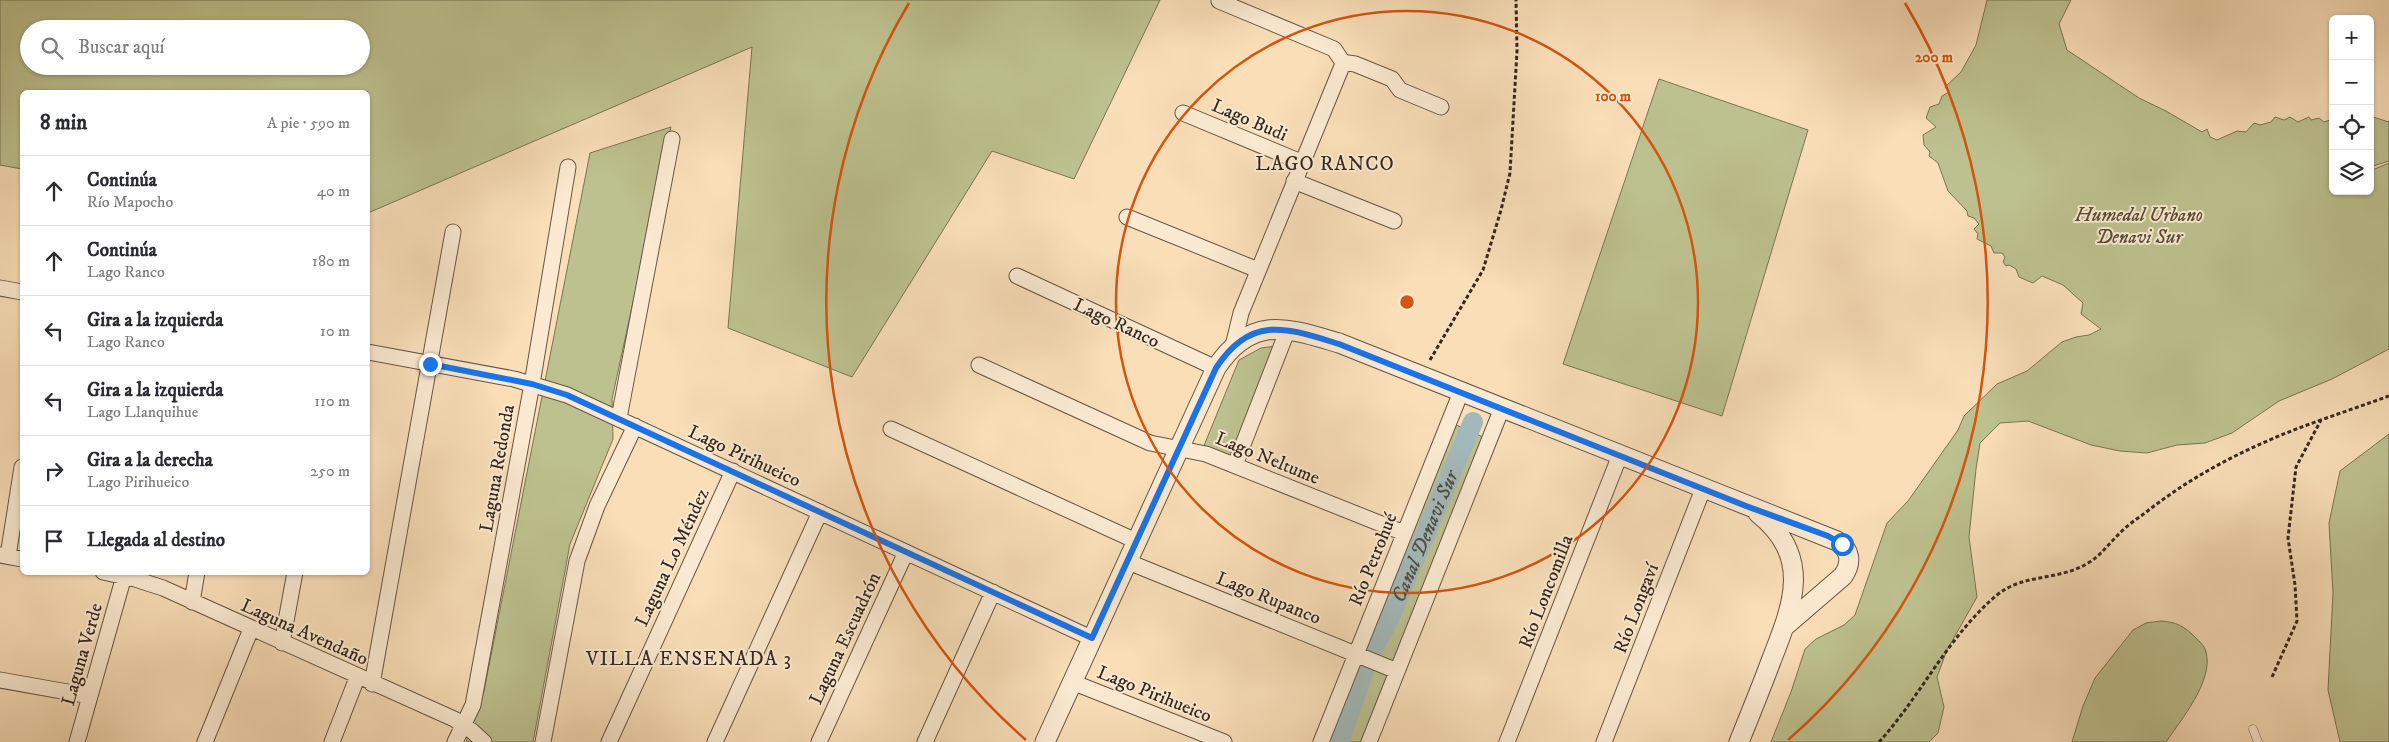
<!DOCTYPE html>
<html lang="es">
<meta charset="utf-8">
<style>
body{margin:0;font-family:"IM FELL DW Pica",serif;background:#f2f2f3;color:#2b2b33}
.controls{position:absolute;right:15px;top:15px;display:grid;overflow:hidden;border-radius:8px;box-shadow:0 1px 4px #0004}
.controls button{width:45px;height:45px;display:grid;place-items:center;padding:0;border:0;border-bottom:1px solid #e1e1e2;background:#fff;color:#2b2b33;font:25px sans-serif}
.stop{position:absolute;width:15px;height:15px;margin:-11px;border:4px solid #1a73e8;border-radius:50%;background:#fff}
.stop.end{background:#1a73e8;border-color:#fff;box-shadow:0 1px 5px #0008}
.list{margin:0;padding:0;list-style:none}
h2{display:flex;justify-content:space-between;align-items:center;height:65px;margin:0;padding:0 20px;font-size:21px}
h2 small{font-size:16px;font-weight:400;color:#7c7c81}
.list li{display:grid;grid-template-columns:32px 1fr auto;gap:15px;align-items:center;box-sizing:border-box;height:70px;padding:0 20px;border-top:1px solid #e1e1e2}
.list b{display:block;font-size:19px;white-space:nowrap}
.list p{margin:0;font-size:16px;white-space:nowrap;color:#7c7c81}
.list em{font-size:16px;font-style:normal;color:#7c7c81}
.icon{flex:none;width:28px;height:28px;fill:none;stroke:currentColor;stroke-width:2;stroke-linecap:round;stroke-linejoin:round}
.map{position:relative;flex:none;width:2389px;height:742px;overflow:hidden}
.search{position:absolute;background:#fff;box-shadow:0 1px 4px #0004;left:20px;top:20px;width:350px;height:55px;display:flex;align-items:center;gap:12px;box-sizing:border-box;padding:0 18px;border-radius:28px;color:#7c7c81;font-size:19px}
.panel{position:absolute;background:#fff;box-shadow:0 1px 4px #0004;left:20px;top:90px;width:350px;height:485px;border-radius:8px}
.map>svg:first-child{display:block}
.green{fill:#bdc18f;stroke:#797456;fill-rule:evenodd}
.lines{fill:none;stroke-linecap:round;stroke-linejoin:round}
.canal{stroke:#a2b9b9;stroke-width:20}
.service-casing{stroke:#654;stroke-width:9}
.minor-casing{stroke:#654;stroke-width:17}
.tertiary-casing{stroke:#654;stroke-width:21}
.path{stroke:#35271e;stroke-width:3;stroke-dasharray:4 2.5;stroke-linecap:butt}
.service{stroke:#fbead1;stroke-width:8}
.minor{stroke:#fbead1;stroke-width:15}
.tertiary{stroke:#fbead1;stroke-width:19}
.route{stroke:#1a73e8;stroke-width:6}
.ring{fill:none;stroke:#d6540e;stroke-width:2.5}
.labels{text-anchor:middle;stroke-width:4;stroke-linejoin:round;paint-order:stroke}
.street-label{font-size:19px;fill:#35271e;stroke:#fbead1}
.park-label{font-size:19px;font-style:italic;fill:#574e3a;stroke:#fbead1}
.neighbourhood-label{font-size:20px;letter-spacing:1px;fill:#35271e;stroke:#fbead1}
.water-label{font-size:20px;font-style:italic;fill:#504c45;stroke:#fbead1}
.centre{fill:#d6540e;stroke:#fbead1;stroke-width:2.5}
.ring-label{font-size:15px;text-anchor:middle;font-weight:bold;fill:#d6540e;stroke:#fbead1;stroke-width:4;stroke-linejoin:round;paint-order:stroke}
</style>
<div class="map">
<svg width="2389" height="742" viewBox="0 0 2389 742">
<rect width="100%" height="100%" fill="#f9deb8"/>
<filter id="stains"><feTurbulence type="fractalNoise" baseFrequency=".004" numOctaves="4"/><feColorMatrix values="0 0 0 0 .2 0 0 0 0 .09 0 0 0 0 .02 0 0 0 .5 -.17"/></filter>
<radialGradient id="worn" r=".72"><stop offset=".6" stop-color="#630" stop-opacity="0"/><stop offset="1" stop-color="#630" stop-opacity=".3"/></radialGradient>
<path class="green" d="M0,0H1160L1074,179L992,151L852,377L728,328L752,47L368,213V92H22V169L0,165ZM29,29H361V66H29Z
M1987,0H2071L2059,24L2067,50L2139,98L2166,111L2202,132L2207,129L2210,137L2217,140L2237,131L2246,132L2254,123L2260,125L2271,122L2275,117L2284,120L2290,117L2298,122L2309,117L2311,120L2319,118L2324,122L2333,119V191H2370V171L2389,163V349L2332,379L2279,401L2232,433L2205,443L2177,445L2147,453L2120,451L2091,445L2028,421L2000,423L1980,443L1976,469L1969,537L1977,597L1947,650L1937,677L1944,707L1938,733L1929,742H1771L1791,692L1805,649L1816,639L1844,625L1855,615L1887,523L1908,501L1958,430L1964,416L1997,384L2027,371L2062,342L2076,337L2089,335L2101,329L2081,314L2083,303L2063,285L2042,276L2033,283L2019,277L2016,269L2009,265L2006,266L2003,262L2005,257L2002,253H1994L1991,246L1977,239L1978,234L1974,229L1979,224L1974,218L1968,216L1967,211L1948,191L1938,163L1929,156L1930,152L1924,145L1923,135L1936,127L1926,118L1930,107L1939,104L1942,96L1949,92L1945,87L1961,72L1976,45Z
M1659,79L1808,130L1722,416L1563,364Z
M2370,116L2389,122V161L2370,167Z
M671,127L612,399L613,439L570,544L533,742H466L484,691L590,153Z
M1276,346L1233,454L1228,457L1203,448L1239,360L1261,348Z
M1454,424L1483,437L1362,742H1323Z
M2389,434V742H2340L2328,690L2333,593L2329,523L2340,471Z
M2161,621C2176,622 2184,626 2195,637C2199,641 2205,646 2206,652C2214,680 2181,720 2166,742H2072L2083,706L2095,678L2133,630L2146,623Z"/>
<g class="lines">
<g class="canal">
<path id="s1" d="M1373,649L1389,619L1473,422"/>
<path d="M1339,742L1364,671"/>
</g>
<defs>
<path id="service" d="M2253,729L2258,742"/>
<path id="minor" d="M1219,1L1334,49L1344,64
M1183,113L1301,162
M1294,181L1394,221
M1127,217L1258,270
M1017,276L1216,368
M0,288L22,292
M1233,346L1241,313L1342,66L1348,63L1355,64L1392,79L1400,90L1441,107
M368,352L514,379L567,395L1091,638
M979,365L1150,443L1206,454L1404,533
M619,418L672,139
M891,429L1136,541
M1235,465L1288,329
M0,555L22,559
M8,556L22,467
M1126,561L1397,671
M103,572L135,579L163,588L454,719L472,731L484,742
M192,602L197,572
M282,643L295,572
M0,680L90,696
M1072,682L1224,742
M372,684L453,232
M77,742L124,576
M205,742L251,629
M332,742L357,678
M455,742L473,705L532,384L568,167
M543,742L577,561L597,506L635,426
M609,742L733,471
M715,742L820,512
M819,742L906,552
M925,742L993,592
M1321,742L1461,392
M1369,742L1502,408
M1507,742L1620,455
M1604,742L1703,489"/>
<path id="tertiary" d="M1045,742L1216,368C1252,314 1287,328 1339,343L1837,541C1851,550 1852,563 1843,576L1785,626
M1739,742C1750,715 1761,688 1771,661C1793,605 1813,557 1758,513"/>
</defs>
<use href="#service" class="service-casing"/>
<use href="#minor" class="minor-casing"/>
<use href="#tertiary" class="tertiary-casing"/>
<path class="path" d="M1430,360L1483,270L1501,210L1510,173L1517,51L1516,0
M2272,677L2297,621L2295,585L2288,538L2296,467L2321,420L2389,396
M1879,742C1921,696 1948,636 1997,595C2024,573 2059,581 2088,563C2100,556 2107,546 2116,537C2124,528 2135,520 2145,513C2198,471 2258,442 2321,420"/>
<use href="#service" class="service"/>
<use href="#minor" class="minor"/>
<use href="#tertiary" class="tertiary"/>
</g>
<g class="lines">
<path class="route" d="M430,364L532,384L567,395L1092,638L1216,368C1251,314 1287,328 1339,344L1746,506L1828,536L1842,544"/>
</g>
<g class="ring">
<circle cx="1407" cy="302" r="291"/>
<path d="M1026 740A581 581 0 0 1 909 3M1905 3A581 581 0 0 1 1788 740"/>
</g>
<g class="labels">
<g class="street-label">
<text transform="translate(1250 119) rotate(23)" y="7">Lago Budi</text>
<text transform="translate(1117 322) rotate(25)" y="7">Lago Ranco</text>
<text transform="translate(745 455) rotate(25)" y="7">Lago Pirihueico</text>
<text transform="translate(1268 457) rotate(22)" y="7">Lago Neltume</text>
<text transform="translate(496 468) rotate(-80)" y="7">Laguna Redonda</text>
<text transform="translate(671 557) rotate(-65)" y="7">Laguna Lo Méndez</text>
<text transform="translate(1372 559) rotate(-68)" y="7">Río Petrohué</text>
<text transform="translate(1545 591) rotate(-69)" y="7">Río Loncomilla</text>
<text transform="translate(1269 597) rotate(22)" y="7">Lago Rupanco</text>
<text transform="translate(1635 608) rotate(-69)" y="7">Río Longaví</text>
<text transform="translate(305 631) rotate(24)" y="7">Laguna Avendaño</text>
<text transform="translate(844 638) rotate(-65)" y="7">Laguna Escuadrón</text>
<text transform="translate(81 654) rotate(-74)" y="7">Laguna Verde</text>
<text transform="translate(1155 693) rotate(22)" y="7">Lago Pirihueico</text>
</g>
<g class="park-label">
<text x="2139" y="221">Humedal Urbano<tspan x="2139" dy="22">Denavi Sur</tspan></text>
</g>
<g class="neighbourhood-label">
<text x="1325" y="170">LAGO RANCO</text>
<text x="689" y="665">VILLA ENSENADA 3</text>
</g>
<g class="water-label">
<text dy="7" stroke="none"><textPath href="#s1" startOffset="124">Canal Denavi Sur</textPath></text>
</g>
</g>
<circle cx="1407" cy="302" r="8" class="centre"/>
<g class="ring-label">
<text x="1934" y="62">200 m</text>
<text x="1613" y="101">100 m</text>
</g>
<rect width="100%" height="100%" filter="url(#stains)"/>
<rect width="100%" height="100%" fill="url(#worn)"/>
</svg>
<div class="controls">
<button>+</button>
<button>−</button>
<button><svg class="icon" aria-label="locate" viewBox="0 0 24 24"><circle cx="12" cy="12" r="6"/><path d="M12 2v4M12 18v4M2 12h4M18 12h4"/></svg></button>
<button><svg class="icon" aria-label="layers" viewBox="0 0 24 24"><path d="M12 4l9 5-9 5-9-5zM3 14l9 5 9-5"/></svg></button>
</div>
<div class="stop" style="left:1842px;top:544px"></div>
<div class="stop end" style="left:430px;top:364px"></div>
<div class="search"><svg class="icon" aria-label="search" viewBox="0 0 24 24"><circle cx="10" cy="10" r="6"/><path d="M15 15l6 6"/></svg>Buscar aquí</div>
<section class="panel">
<h2>8 min<small>A pie · 590 m</small></h2>
<ul class="list">
<li><svg class="icon" aria-label="ahead" viewBox="0 0 24 24"><path d="M12 20V5M6 11l6-6 6 6"/></svg><div><b>Continúa</b><p>Río Mapocho</p></div><em>40 m</em></li>
<li><svg class="icon" aria-label="ahead" viewBox="0 0 24 24"><path d="M12 20V5M6 11l6-6 6 6"/></svg><div><b>Continúa</b><p>Lago Ranco</p></div><em>180 m</em></li>
<li><svg class="icon" aria-label="left" viewBox="0 0 24 24"><path d="M17 20v-9H6M10 6l-5 5 5 5"/></svg><div><b>Gira a la izquierda</b><p>Lago Ranco</p></div><em>10 m</em></li>
<li><svg class="icon" aria-label="left" viewBox="0 0 24 24"><path d="M17 20v-9H6M10 6l-5 5 5 5"/></svg><div><b>Gira a la izquierda</b><p>Lago Llanquihue</p></div><em>110 m</em></li>
<li><svg class="icon" aria-label="right" viewBox="0 0 24 24"><path d="M7 20v-9h11M14 6l5 5-5 5"/></svg><div><b>Gira a la derecha</b><p>Lago Pirihueico</p></div><em>250 m</em></li>
<li><svg class="icon" aria-label="arrive" viewBox="0 0 24 24"><path d="M6 21V4h12l-3 4 3 4H6"/></svg><div><b>Llegada al destino</b></div></li>
</ul>
</section>
</div>
